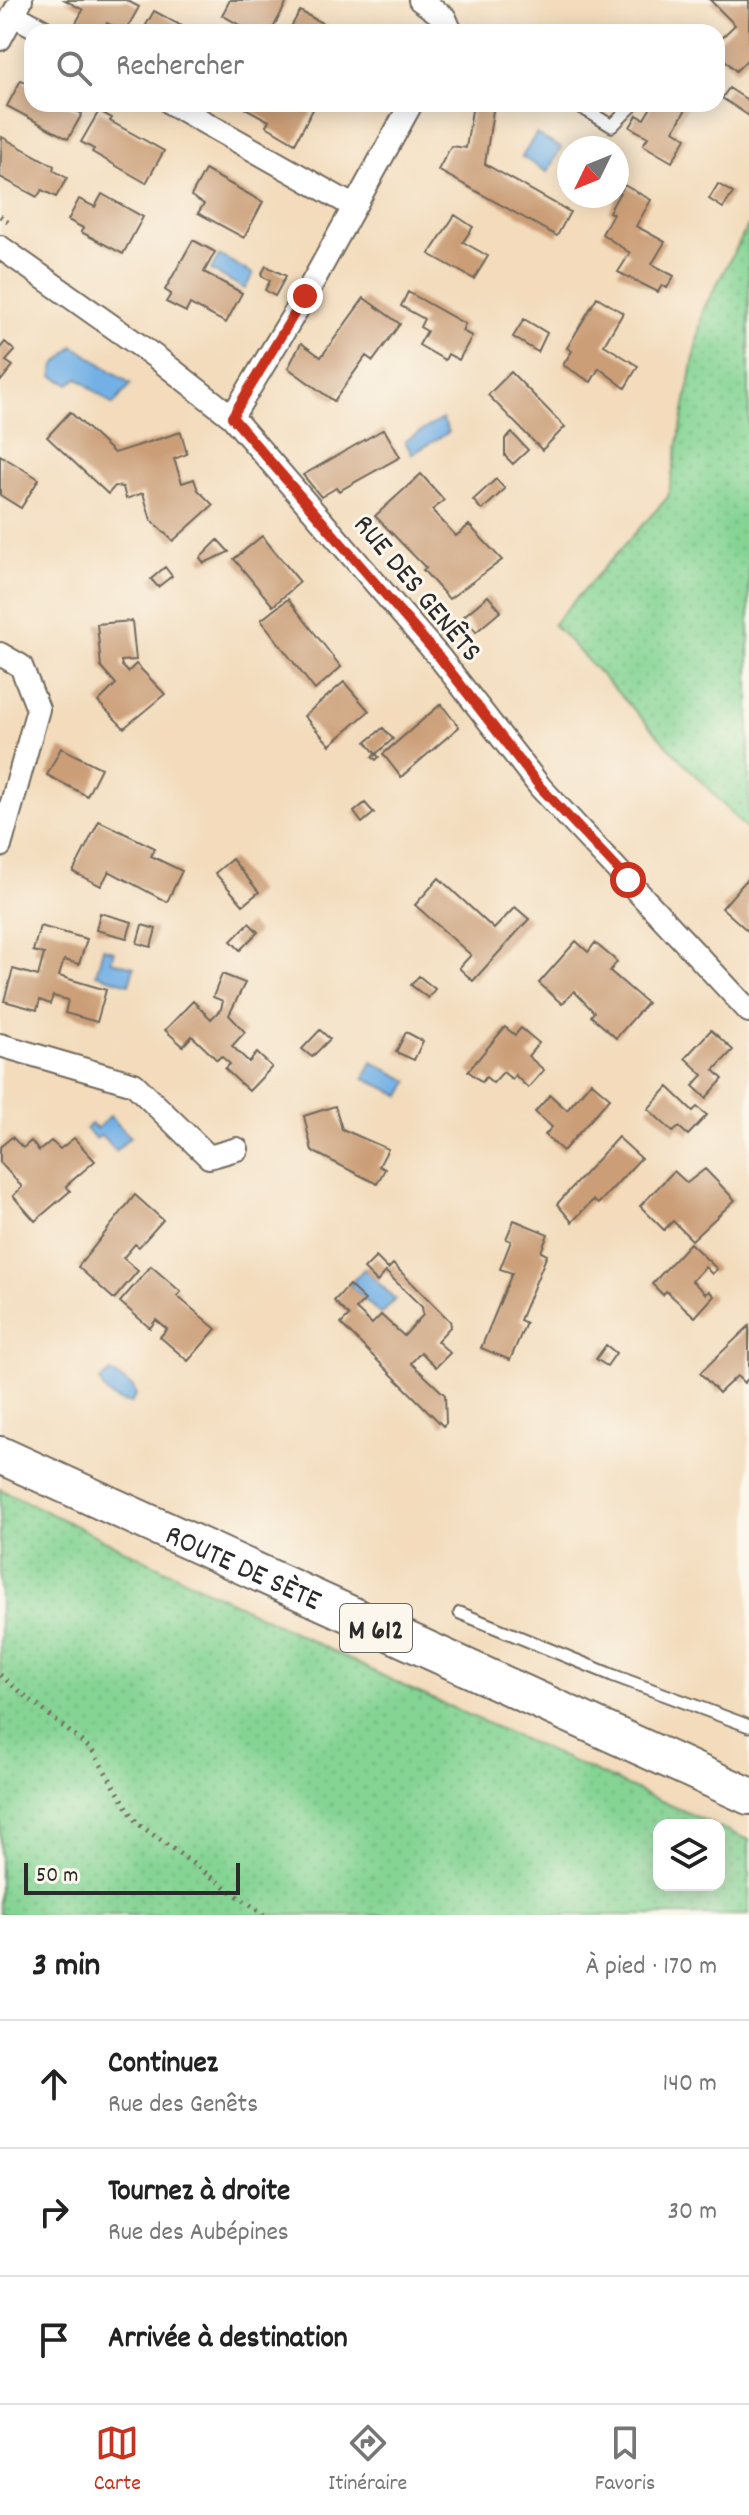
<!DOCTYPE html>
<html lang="fr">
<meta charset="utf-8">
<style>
body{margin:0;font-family:Dekko,sans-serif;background:#f2f2f2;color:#222}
.controls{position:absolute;right:24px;bottom:24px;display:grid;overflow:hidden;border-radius:16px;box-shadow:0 4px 20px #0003}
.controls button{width:72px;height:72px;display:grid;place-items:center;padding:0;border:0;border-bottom:2px solid #e0e0e0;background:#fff;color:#222;font:40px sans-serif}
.compass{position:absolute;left:557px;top:136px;width:72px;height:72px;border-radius:50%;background:#fff;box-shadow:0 4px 20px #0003;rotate:227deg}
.scale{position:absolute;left:24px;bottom:20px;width:216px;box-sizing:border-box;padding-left:8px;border:4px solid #2b2b2b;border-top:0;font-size:22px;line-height:28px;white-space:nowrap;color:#2b2b2b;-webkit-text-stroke:6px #fbf7ec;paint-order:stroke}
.stop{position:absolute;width:24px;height:24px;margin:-18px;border:6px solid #c8321e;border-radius:50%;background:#fff}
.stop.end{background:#c8321e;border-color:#fff;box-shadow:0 2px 8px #0008}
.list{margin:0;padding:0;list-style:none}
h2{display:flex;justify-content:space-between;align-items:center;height:104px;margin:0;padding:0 32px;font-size:34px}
h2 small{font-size:26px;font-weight:400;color:#767676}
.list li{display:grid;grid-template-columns:52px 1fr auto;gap:24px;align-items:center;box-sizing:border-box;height:128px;padding:0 32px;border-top:2px solid #e0e0e0}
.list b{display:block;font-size:30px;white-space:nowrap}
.list p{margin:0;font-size:26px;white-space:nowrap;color:#767676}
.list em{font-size:26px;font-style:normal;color:#767676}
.icon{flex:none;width:44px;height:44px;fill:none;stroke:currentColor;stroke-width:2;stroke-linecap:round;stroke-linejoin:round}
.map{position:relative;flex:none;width:749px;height:1915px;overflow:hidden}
.search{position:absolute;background:#fff;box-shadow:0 4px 20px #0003;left:24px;right:24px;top:24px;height:88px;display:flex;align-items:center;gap:20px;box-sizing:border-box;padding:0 28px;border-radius:24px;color:#767676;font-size:30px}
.sheet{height:488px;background:#fff}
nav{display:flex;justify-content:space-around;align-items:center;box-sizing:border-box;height:112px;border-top:2px solid #e0e0e0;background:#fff;font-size:22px;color:#767676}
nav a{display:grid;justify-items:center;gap:4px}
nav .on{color:#c8321e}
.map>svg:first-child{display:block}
.grass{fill:url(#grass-dots);stroke:#588060;stroke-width:2}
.water{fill:#72b0e5;stroke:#4e6e88;stroke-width:2}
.building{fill:#cb9e77}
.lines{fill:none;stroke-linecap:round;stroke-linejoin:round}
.service-casing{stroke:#71695d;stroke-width:15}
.minor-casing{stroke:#71695d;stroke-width:26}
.primary-casing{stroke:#71695d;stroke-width:40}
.path{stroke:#71695d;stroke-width:5;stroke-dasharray:2 6;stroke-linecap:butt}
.service{stroke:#fff;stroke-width:11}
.minor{stroke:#fff;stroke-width:22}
.primary{stroke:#fff;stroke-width:36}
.route{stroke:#c8321e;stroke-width:10}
.labels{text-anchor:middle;stroke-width:6;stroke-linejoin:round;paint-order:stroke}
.shield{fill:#fbf7ec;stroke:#696865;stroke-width:2}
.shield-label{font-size:28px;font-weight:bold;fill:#2b2b2b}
.street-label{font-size:30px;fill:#2b2b2b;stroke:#fbf7ec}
</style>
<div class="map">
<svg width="749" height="1915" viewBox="0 0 749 1915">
<defs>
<pattern id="grass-dots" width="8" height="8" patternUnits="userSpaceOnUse" patternTransform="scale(2)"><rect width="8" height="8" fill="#85d494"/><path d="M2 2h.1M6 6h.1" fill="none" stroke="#73b680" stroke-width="1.8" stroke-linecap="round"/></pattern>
</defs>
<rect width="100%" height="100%" fill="#fbf7ec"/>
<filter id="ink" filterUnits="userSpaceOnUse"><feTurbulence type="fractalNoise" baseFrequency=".0125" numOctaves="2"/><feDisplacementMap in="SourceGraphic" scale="16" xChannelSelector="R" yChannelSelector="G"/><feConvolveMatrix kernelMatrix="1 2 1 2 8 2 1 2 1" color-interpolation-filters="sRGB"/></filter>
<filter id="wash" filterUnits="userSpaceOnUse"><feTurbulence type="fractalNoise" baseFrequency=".006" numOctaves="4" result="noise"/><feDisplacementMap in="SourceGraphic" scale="32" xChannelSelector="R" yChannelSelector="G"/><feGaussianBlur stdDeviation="1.8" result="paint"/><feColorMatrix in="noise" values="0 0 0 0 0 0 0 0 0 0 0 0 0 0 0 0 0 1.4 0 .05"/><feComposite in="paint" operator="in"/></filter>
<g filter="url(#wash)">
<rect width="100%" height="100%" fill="#f3dbbb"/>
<path class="grass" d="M749,224V832L553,624L668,497L703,310Z
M0,1489L408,1688L715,1825H659V1885H719V1827L749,1840V1915H0Z"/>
<path class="water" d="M536,134L561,148L547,172L522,157Z
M219,255L253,274L245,289L211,270Z
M74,346L131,384L113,405L78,378L69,384L52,376L55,365Z
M442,419L449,432L412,454L405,441Z
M103,948L114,951L111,961L134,967L129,984L96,974Z
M372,1062L409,1081L401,1096L364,1078Z
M110,1116L130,1137L116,1151L101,1135L96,1139L86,1129L91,1124L97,1129Z
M364,1269L395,1299L381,1315L349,1285Z
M111,1372L133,1387L136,1395L131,1403C117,1403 104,1394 100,1381Z"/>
<g id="blocks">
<path class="building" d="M65,0H126L139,7L125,32L107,23L102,32H71L83,10Z
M230,0H283L287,2L271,32H252L222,15Z
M710,0H749V58L736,71L717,52V42L735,25Z
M154,11L193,32H142Z
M300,11L338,32H288Z
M21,80L32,86V104H65L82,114L68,139L7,106Z
M729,88L749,101V116L722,98Z
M238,104H316L295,143L266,126L269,121Z
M473,104H494L485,164L570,212L557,236L438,170L451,146L466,148Z
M653,104H689L674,130L686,138L672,162L643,145L648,137L630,127L637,115L644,119Z
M99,111L112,118L110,121L164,151L146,183L92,152L94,149L81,142Z
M2,137L54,166L53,170L67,178L56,197L42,190L37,197L0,177Z
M205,170L263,202L244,238L198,213L204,204L191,196Z
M718,184L733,193L723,208L709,199Z
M624,185L651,200L636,226L665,242L652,264L674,276L667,288L662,285L658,292L618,272L630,253L602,234L613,214L609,212Z
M102,194L143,217L123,254L81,232L83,228L68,220L79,199L95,207Z
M455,215L473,227L463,242L488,256L474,279L429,254Z
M193,240L215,252L204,272L242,293L226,323L190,304L186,312L166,302L171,294L165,290Z
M266,266L286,276L275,296L265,290L270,281L261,275Z
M408,292L465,324L462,331L472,336L459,360L448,354L445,360L419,345L427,331L420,327L424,319L401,306Z
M597,297L623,313L604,345L638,366L625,388L599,368L591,382L563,365L572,351L567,348Z
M364,298L400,324L373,361L366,356L334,401L288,368L301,343L321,357Z
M524,319L547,333L538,352L513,337Z
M5,342L15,351L6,361L13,366L0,382V348Z
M511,372L565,427L542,450L488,395Z
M70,412L114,453L181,432L187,454L174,459L182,483L194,479L198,490L213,505L173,541L151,520L143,493L126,499L123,487L115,486L108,494L47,437Z
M384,429L400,457L339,491L336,488L321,497L303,475Z
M512,433L528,450L513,464L505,456V439Z
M0,455L39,479L21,508L0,495Z
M421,474L444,500L432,510L456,536L469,525L502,560L449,599L423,570L426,568L375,516Z
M496,479L505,489L482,510L473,500Z
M262,536L300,582L273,606L234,559Z
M218,540L229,552L204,563L200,558Z
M165,567L172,576L158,587L151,579Z
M488,596L501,611L476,632L464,616Z
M288,599L341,667L315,690L261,620Z
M132,621L136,660L121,661L122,666L128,672L136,664L165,694L124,728L98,702L116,684L101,667L97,624Z
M344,682L369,711L330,745L304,716Z
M441,704L459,727L401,777L383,754Z
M383,728L393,739L376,754L379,757L376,760L372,757L376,754L366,742Z
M61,748L101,768L87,796L47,775Z
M365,803L374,813L362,823L354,812Z
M99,821L155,848L151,856L182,871L167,902L109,871L101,886L73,872Z
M232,859L259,892L243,905L215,873Z
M749,877V932L722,908Z
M439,878L494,929L515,907L529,919L473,981L459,968L471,955L415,905Z
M100,913L132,922L127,938L96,930Z
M249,923L258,932L240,950L231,941Z
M142,925L156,929L151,947L137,943Z
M40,926L87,939L79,964L64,960L59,976L106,990L97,1022L65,1013L68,1000L53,996L50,1004L40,1000L37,1010L4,1001L13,969L38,976L44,954L33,951Z
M576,941L588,952L595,943L613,958L617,962L610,971L647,1003L616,1038L591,1016L594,1012L574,991L562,1004L539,983Z
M222,974L245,983L229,1015L245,1032L232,1046L249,1062L257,1053L272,1067L249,1091L225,1069L230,1064L221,1056L217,1060L192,1036L183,1046L165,1030L193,1001L211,1019L221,1009L223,1001L213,997Z
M419,976L435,989L428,998L411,985Z
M505,1027L515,1035L521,1028L539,1043L528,1056L544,1070L528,1088L515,1075L512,1079L503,1072L493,1083L486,1077L482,1082L468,1071Z
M320,1030L330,1039L312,1057L302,1049Z
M711,1030L733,1050L714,1070L723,1079L706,1098L693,1086L703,1075L685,1058Z
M406,1032L423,1041L414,1060L396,1052Z
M591,1082L610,1098L563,1151L545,1135L552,1127L535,1112L550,1095L567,1110Z
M668,1087L693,1111L697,1107L707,1115L688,1135L679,1127L673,1132L648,1109Z
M335,1106L342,1129L388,1149L379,1166L385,1169L377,1184L312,1151L304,1116Z
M12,1137L23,1148L31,1141L39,1151L51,1141L60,1149L74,1138L95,1161L66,1186L70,1191L35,1221L13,1196L22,1187L0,1162V1147Z
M618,1137L641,1158L598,1204L593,1200L572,1222L557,1204Z
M705,1169L735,1200L692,1240L673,1221L664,1230L640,1206L674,1171L687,1183Z
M135,1195L163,1220L139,1247L135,1244L123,1258L138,1271L114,1299L78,1267Z
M514,1220L548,1234L541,1252L547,1255L520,1320L526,1323L510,1360L481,1348L512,1273L500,1269L511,1241L506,1239Z
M690,1243L717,1269L712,1274L705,1267L692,1281L706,1294L709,1291L714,1296L695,1317L666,1291L663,1295L652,1284Z
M376,1257L388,1269L393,1264L450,1321L451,1326L437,1341L450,1353L436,1367L421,1352L411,1363L445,1395L446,1423L443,1426L341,1324L349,1316L334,1301L349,1285L365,1300L356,1309L372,1324L381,1315L404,1336L423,1315L422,1307L386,1272L377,1282L364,1269Z
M151,1266L181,1292L177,1296L216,1329L188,1361L160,1337L167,1329L156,1320L150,1328L120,1302Z
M749,1326V1378L744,1383L737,1376L719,1393L700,1373Z
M606,1345L616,1353L607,1366L596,1359Z"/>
</g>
</g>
<g filter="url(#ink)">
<use href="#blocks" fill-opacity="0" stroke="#71695d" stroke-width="2"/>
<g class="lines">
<defs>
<path id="service" d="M576,104L612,126L634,104
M460,1613L612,1675L749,1726"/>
<path id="minor" d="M420,0L445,18L451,32
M14,15L45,32
M0,39L21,0
M172,104L353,206
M0,247L157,358L232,417L440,658L541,788L749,1011
M232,417L305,296L411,104
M0,654L21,666L38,709L0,846
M0,1045L134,1084L209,1157L237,1149"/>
<g id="primary">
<path id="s1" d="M0,1455L749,1796"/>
</g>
</defs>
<use href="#service" class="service-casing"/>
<use href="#minor" class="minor-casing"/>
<use href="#primary" class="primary-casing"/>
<path class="path" d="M0,216L9,223
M0,1675L92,1750L137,1823L264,1915"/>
<use href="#service" class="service"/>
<use href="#minor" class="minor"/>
<use href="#primary" class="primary"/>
</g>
</g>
<g class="lines" filter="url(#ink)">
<path class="route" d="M305,296L232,417L440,658L541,788L628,880"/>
</g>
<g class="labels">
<rect class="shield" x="340" y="1604" width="72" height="48" rx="6"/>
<g class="shield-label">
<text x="376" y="1638">M 612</text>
</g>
<g class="street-label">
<text transform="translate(419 587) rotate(50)" y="10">RUE DES GENÊTS</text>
<text dy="10" stroke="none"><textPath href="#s1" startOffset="268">ROUTE DE SÈTE</textPath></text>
</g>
</g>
</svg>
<div class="controls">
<button><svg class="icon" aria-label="layers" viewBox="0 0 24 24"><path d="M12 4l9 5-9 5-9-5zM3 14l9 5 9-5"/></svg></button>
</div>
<svg class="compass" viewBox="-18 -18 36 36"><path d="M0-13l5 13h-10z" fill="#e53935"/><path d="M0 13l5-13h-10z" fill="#767676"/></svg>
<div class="scale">50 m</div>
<div class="stop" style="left:628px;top:880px"></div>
<div class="stop end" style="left:305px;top:296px"></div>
<div class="search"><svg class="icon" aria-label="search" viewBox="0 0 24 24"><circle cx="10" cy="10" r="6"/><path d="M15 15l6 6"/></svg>Rechercher</div>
</div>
<section class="sheet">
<h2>3 min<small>À pied · 170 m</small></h2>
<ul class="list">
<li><svg class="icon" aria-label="ahead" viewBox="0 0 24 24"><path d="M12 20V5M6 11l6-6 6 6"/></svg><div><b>Continuez</b><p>Rue des Genêts</p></div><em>140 m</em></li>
<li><svg class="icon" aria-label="right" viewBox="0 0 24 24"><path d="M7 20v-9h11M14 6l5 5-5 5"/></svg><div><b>Tournez à droite</b><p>Rue des Aubépines</p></div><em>30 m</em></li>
<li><svg class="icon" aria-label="arrive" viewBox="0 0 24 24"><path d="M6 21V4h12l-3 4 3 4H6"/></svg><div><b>Arrivée à destination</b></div></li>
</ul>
</section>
<nav>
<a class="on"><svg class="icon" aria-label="map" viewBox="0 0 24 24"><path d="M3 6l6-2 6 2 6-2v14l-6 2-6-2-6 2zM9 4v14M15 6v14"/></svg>Carte</a>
<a><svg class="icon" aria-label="directions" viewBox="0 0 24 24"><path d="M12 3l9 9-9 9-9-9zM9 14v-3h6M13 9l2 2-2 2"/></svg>Itinéraire</a>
<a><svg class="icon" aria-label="saved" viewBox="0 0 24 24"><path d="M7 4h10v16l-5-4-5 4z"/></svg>Favoris</a>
</nav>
